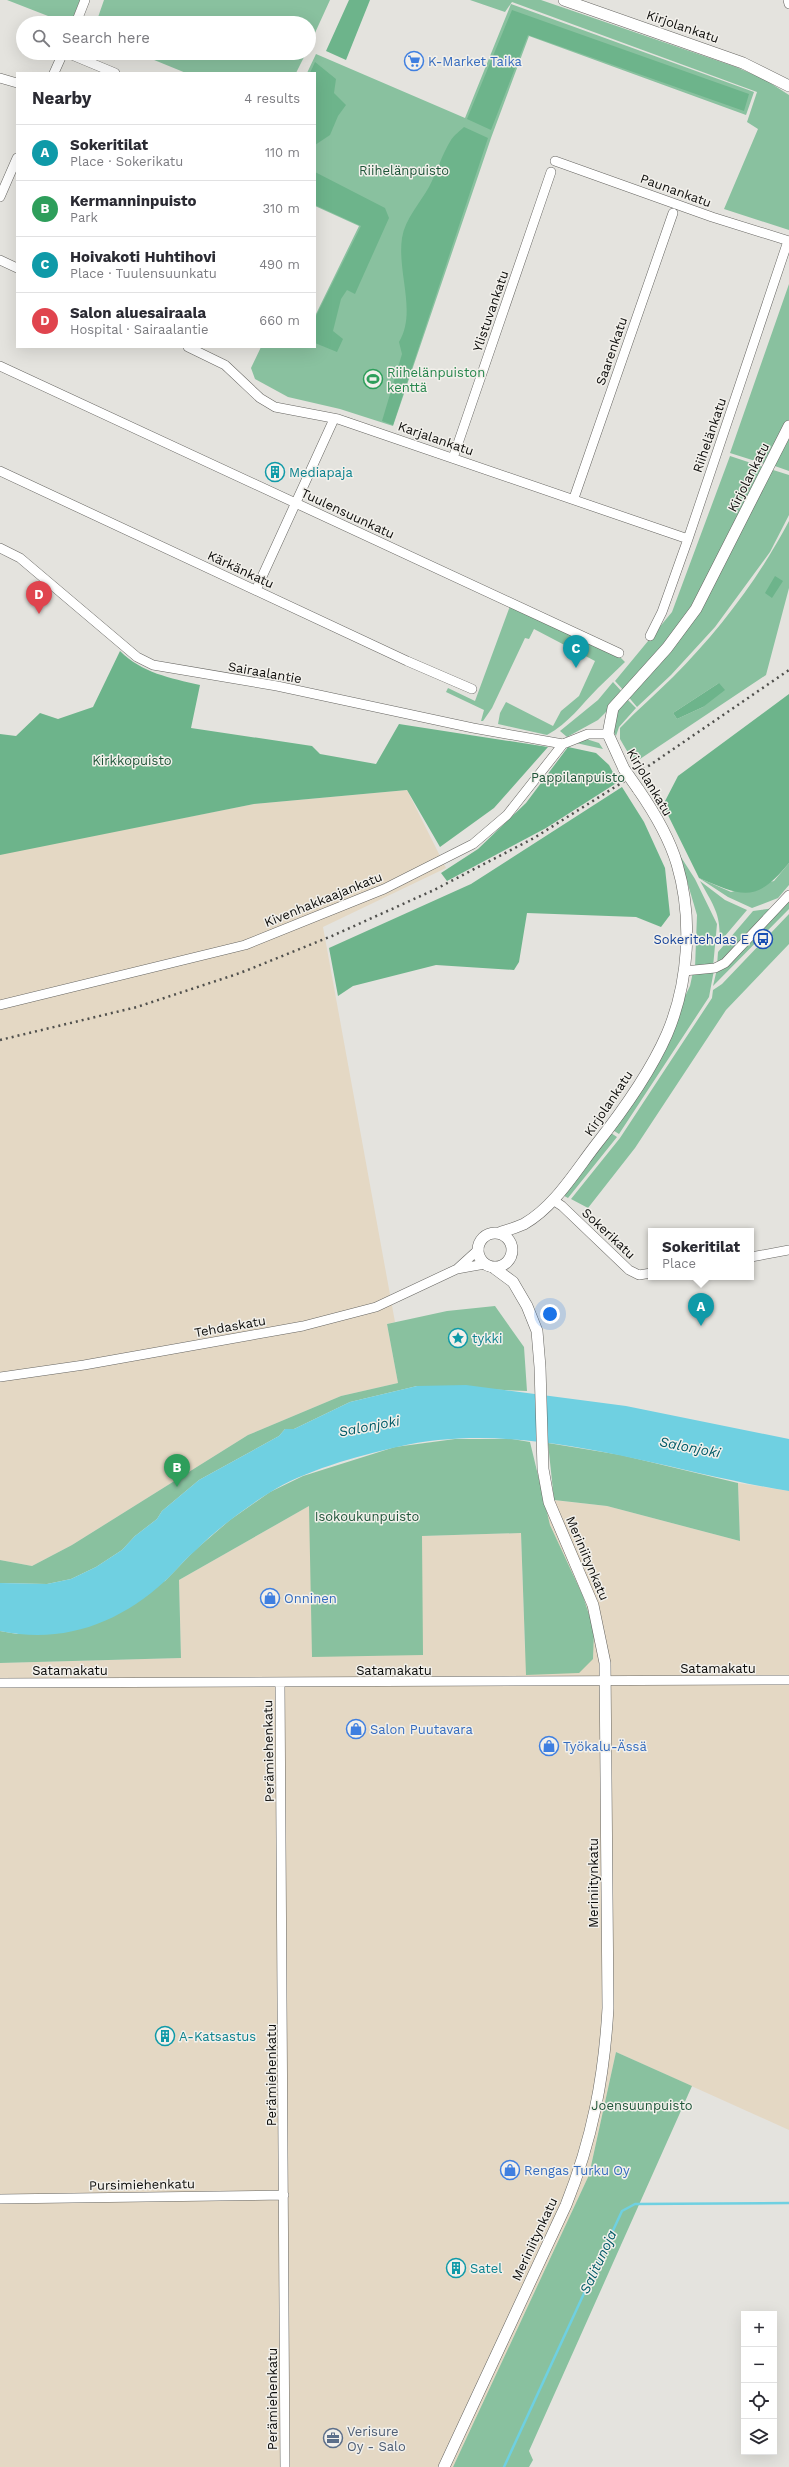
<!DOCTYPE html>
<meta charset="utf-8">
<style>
body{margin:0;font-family:"Work Sans",sans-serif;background:#f7f7f7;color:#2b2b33}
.controls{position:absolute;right:12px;bottom:12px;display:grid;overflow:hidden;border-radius:0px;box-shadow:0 4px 16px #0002}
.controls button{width:36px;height:36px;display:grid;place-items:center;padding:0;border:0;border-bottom:1px solid #e1e1e2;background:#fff;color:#2b2b33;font:20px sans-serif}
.you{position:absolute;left:550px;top:1314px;width:14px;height:14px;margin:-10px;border:3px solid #fff;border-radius:50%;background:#1a73e8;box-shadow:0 0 0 6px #1a73e833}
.badge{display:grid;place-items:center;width:26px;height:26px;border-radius:50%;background:#0b8043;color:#fff;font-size:13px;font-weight:700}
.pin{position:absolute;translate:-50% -33px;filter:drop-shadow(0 1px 2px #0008)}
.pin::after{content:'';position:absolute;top:21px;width:14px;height:12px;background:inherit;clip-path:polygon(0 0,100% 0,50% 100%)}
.popup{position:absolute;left:648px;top:1228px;width:106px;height:52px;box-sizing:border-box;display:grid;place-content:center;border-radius:0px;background:#fff;filter:drop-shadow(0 1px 3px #0005);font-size:13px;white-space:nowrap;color:#7c7c81}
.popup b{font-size:15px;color:#2b2b33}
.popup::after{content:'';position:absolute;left:50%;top:100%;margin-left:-8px;border:8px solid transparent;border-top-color:#fff}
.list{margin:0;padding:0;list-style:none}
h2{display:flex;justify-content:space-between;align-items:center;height:52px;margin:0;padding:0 16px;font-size:17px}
h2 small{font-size:13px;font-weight:400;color:#7c7c81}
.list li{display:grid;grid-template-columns:26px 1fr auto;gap:12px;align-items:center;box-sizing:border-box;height:56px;padding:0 16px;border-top:1px solid #e1e1e2}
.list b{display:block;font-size:15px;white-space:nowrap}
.list p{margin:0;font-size:13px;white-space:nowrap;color:#7c7c81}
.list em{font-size:13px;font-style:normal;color:#7c7c81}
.icon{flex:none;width:22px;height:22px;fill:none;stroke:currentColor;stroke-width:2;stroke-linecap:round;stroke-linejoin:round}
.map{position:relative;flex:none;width:789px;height:2467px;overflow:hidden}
.search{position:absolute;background:#fff;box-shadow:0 4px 16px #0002;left:16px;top:16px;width:300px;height:44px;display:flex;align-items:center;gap:10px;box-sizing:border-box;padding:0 14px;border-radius:22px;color:#7c7c81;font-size:15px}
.panel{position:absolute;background:#fff;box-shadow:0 4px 16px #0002;left:16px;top:72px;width:300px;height:276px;border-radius:0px}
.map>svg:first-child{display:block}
.industrial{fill:#e4d8c4}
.green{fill:#89c19f;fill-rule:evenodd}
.forest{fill:#6db48b}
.water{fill:#6fd0e1}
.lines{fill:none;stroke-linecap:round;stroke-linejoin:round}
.stream{stroke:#6fd0e1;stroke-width:2.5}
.minor-casing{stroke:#666561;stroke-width:10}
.major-casing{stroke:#666561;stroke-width:12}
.minor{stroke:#fff;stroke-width:9}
.major{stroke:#fff;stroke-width:11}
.rail{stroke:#50504d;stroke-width:2.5;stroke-dasharray:2 4;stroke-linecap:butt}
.major-bridge-casing{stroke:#666561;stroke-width:12;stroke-linecap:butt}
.major-bridge{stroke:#fff;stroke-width:11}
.labels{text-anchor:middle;stroke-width:3;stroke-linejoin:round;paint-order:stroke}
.street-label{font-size:13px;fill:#0c0c0a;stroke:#f2f0eb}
.shop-label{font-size:13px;fill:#366cbe;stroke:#f2f0eb;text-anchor:start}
.park-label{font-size:13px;fill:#1f5539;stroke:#f2f0eb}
.leisure-label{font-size:13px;fill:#27864d;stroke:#f2f0eb;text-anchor:start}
.culture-label{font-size:13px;fill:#0d838f;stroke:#f2f0eb;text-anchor:start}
.transit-label{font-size:13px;fill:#164399;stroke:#f2f0eb;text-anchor:end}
.service-label{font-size:13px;fill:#4e5e75;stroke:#f2f0eb;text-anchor:start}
.water-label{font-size:14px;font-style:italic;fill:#005a66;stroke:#f2f0eb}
</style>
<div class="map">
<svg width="789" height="2467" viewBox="0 0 789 2467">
<rect width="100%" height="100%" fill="#e4e3de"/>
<path class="industrial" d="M407,790L446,868L323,927L395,1322L387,1324L398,1383L341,1396L248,1435L72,1545L32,1566L0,1560V854L254,804Z
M738,1483L789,1491V2130L616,2052L589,2175L453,2467H0V1663L181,1658L179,1580L309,1506L421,1536L521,1533L525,1650L594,1630L583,1596L550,1525L543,1499L607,1506L740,1541Z"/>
<path class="green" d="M7,0H80L71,23H66Z
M104,0H330L309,46V23H96Z
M470,0H541L736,67L764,79L789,95V230L724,209L758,129L747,122L757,92L512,2L505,12Z
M511,4L754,92L746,115L529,36L491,138L393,426L340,409L288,397L255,379L251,368L261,347H315V316L359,226L315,206V73H307L316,54L465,118Z
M137,53H306L296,73H186Z
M789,284V422L768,465L730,453Z
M789,430V471L772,465Z
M730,456L766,468L695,608L625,692L615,681L672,612Z
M770,469L789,475V515L770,552L715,627L671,675L637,707L626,694L670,648Z
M789,521V588L766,675L634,763L620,739V728C637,710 656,694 673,677C719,631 759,578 789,521ZM719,683L703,707L677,719L673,713Z
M510,606L619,656L625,662C616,671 607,679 598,688C581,705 569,723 547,735L498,724L500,713L506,702L553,726L561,711L579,696L595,661L534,629L529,639L525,638L492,708L483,721H481L484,710L446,692L448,688L475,701Z
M613,682L624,694L598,720L567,737L560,731L598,700Z
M625,697L636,708L619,727L616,736C607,721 617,710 625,697Z
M583,738L599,743L603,749L576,743Z
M679,854L695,879L717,924L713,967L695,968L697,915Z
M789,863V885L778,898L752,908L728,897L699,878L731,892L774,881Z
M700,881L725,900L747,910L719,943C722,915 713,905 700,881Z
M789,900V909L713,986L717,969Z
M774,908L717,966L718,952L753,911Z
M789,914V944L726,1010L635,1148L588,1208L571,1199L620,1138L712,998L713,990L722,984Z
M714,970L709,997L619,1134L611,1129L658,1051L690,986L693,972Z
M608,1131L617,1137L568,1198L555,1191Z
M495,1306L524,1347L527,1391L417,1386L350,1402L294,1429H285L279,1436L199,1480L162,1511L157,1519L135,1536L122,1550L96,1567L71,1579L47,1584L0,1583V1560L32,1566L72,1545L248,1435L341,1396L398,1383L387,1324L447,1311Z
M455,1439H512L530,1442L550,1525L583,1596L594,1630L593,1659L579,1673L526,1675L521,1533L422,1536L423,1655L312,1657L309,1506L179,1580L181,1658L0,1663V1631L17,1634L165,1581L194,1551L230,1520L270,1492L303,1476L395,1447Z
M548,1443L621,1455L738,1483L740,1541L607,1506L554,1500Z
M616,2052L692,2086L529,2451L533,2460L529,2467H453L589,2175Z"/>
<path class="forest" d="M349,0H370L346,60L326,51Z
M512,10L749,94L744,111L528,35L491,130L467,119Z
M315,62L336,79L334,93L346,105L338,116L330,135L315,145V73H310Z
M464,127L488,138L393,425L382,421L402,354L399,342C417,312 397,273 402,238C405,219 420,203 429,187C437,172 442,154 451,140C454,135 460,131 464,127Z
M315,172L385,208L389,218L355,294L347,290L341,299L333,331L343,339L337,352L315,343V318L361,226L315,205Z
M775,576L783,581L772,598L765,593Z
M120,651C142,673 170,678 200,685L191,728L312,746L320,754L376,764L399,724L548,747L494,808L440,847L407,790L254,804L0,855V734L16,736L40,713L58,719L93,707Z
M719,683L725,690L703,707L677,719L673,713Z
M789,694V863C756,903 744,897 699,878L663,805L678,776Z
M568,747L596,753L609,765L618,782L546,828L447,881L441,873L478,849L526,803Z
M622,787L644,822L665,868L670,915L661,927L636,917L527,913L519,962L514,970L436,965L353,986L338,996L329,948L471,884Z"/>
<path class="water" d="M466,1385L626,1406L789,1439V1491C661,1471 528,1417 397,1447C357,1456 303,1471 269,1493C242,1510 217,1529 195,1551C184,1560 175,1572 165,1581C118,1624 63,1644 0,1631V1583L47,1584L71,1579L96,1567L122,1550L135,1536L157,1519L162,1511L199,1480L279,1436L285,1429H294L350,1402L417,1386Z"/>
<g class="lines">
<path class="stream" d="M504,2467L622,2211L635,2204L789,2203"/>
<defs>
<path id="minor" d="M788,0L789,4
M76,23L85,0
M67,53L115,73
M54,73L63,53
M0,78L17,83
M555,161L712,217L789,241
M0,197L17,158
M0,260L17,268
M188,347L225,365L260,398L275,407L338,419L688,539
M0,366L619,653
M453,458L551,172
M0,471L407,661L472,689
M574,498L673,213
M0,548L20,558L137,657L153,665L277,686L473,728L563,744
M256,590L334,419
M650,636L662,612L688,539L788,241
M684,971L715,968L725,963L789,895
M0,1005L245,945L384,889L473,844L507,815L563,744L588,734H608
M553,1200L562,1206L629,1270L639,1275L651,1273
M751,1257L789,1250
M457,1269L485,1264
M0,1377L84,1365L303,1326L376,1307L457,1269L479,1249
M0,1683L789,1680
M280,1683L285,2467
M0,2199L284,2195"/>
<path id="major" d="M564,0L743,63L789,86
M624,769L608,734L613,708L667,648L696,609L789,426
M501,1232C509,1230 517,1227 524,1224C554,1207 575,1172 595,1146C622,1112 650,1073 667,1034C689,982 693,918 677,864C669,837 654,812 638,789
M478 1250a17 17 0 1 1 34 0a17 17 0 1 1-34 0Z
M444,2467L566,2205C592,2140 604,2079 608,2008L605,1663L593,1605L549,1502L543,1469L540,1367L537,1331L527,1306L513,1282L494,1268"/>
</defs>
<use href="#minor" class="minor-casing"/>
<use href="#major" class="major-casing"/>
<use href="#minor" class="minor"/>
<use href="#major" class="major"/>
<path class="rail" d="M0,1040L137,1007L240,973L332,936L434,890L534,838L650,765L789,670"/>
<defs>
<path id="major-bridge" d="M624,769L638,789"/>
</defs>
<use href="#major-bridge" class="major-bridge-casing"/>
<use href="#major-bridge" class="major-bridge"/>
</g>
<defs>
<symbol id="supermarket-ring" viewBox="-11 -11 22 22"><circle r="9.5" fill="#f2f0eb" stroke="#3f7fe0" stroke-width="1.5"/><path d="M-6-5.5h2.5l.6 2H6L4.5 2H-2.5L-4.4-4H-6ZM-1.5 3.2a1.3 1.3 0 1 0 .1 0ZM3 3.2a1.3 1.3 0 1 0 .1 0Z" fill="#3f7fe0"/></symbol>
<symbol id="stadium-ring" viewBox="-11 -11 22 22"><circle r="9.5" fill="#f2f0eb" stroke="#2e9e5b" stroke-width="1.5"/><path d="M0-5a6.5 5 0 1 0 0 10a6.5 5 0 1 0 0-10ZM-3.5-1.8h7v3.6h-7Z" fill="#2e9e5b"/></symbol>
<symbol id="building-ring" viewBox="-11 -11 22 22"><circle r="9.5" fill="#f2f0eb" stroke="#0f9aa8" stroke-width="1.5"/><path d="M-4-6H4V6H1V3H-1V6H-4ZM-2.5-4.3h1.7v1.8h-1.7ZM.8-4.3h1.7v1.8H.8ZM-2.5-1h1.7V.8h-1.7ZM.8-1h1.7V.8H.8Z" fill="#0f9aa8"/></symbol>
<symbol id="bus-ring" viewBox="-11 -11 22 22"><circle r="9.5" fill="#f2f0eb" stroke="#1a4fb4" stroke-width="1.5"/><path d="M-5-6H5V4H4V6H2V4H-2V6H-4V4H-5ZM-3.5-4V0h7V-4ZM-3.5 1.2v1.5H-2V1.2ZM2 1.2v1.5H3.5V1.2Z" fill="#1a4fb4"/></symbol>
<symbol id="sight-ring" viewBox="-11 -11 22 22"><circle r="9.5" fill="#f2f0eb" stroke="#0f9aa8" stroke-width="1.5"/><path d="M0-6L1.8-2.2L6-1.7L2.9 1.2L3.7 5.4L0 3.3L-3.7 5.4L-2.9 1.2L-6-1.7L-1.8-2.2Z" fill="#0f9aa8"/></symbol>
<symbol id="shop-ring" viewBox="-11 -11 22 22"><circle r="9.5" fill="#f2f0eb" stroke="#3f7fe0" stroke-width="1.5"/><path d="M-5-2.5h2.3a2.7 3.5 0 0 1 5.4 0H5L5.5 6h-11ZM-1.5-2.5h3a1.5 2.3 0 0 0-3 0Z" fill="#3f7fe0"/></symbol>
<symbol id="office-ring" viewBox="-11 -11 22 22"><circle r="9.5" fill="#f2f0eb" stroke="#5c6f8a" stroke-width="1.5"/><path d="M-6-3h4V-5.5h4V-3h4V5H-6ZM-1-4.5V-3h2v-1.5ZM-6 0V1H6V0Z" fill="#5c6f8a"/></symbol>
</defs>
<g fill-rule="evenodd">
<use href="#supermarket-ring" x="403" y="50" width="22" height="22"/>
<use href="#stadium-ring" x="362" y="368" width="22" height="22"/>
<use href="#building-ring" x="264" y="461" width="22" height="22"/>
<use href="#bus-ring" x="752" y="928" width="22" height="22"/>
<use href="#sight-ring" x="447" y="1327" width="22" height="22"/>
<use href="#shop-ring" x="259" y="1587" width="22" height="22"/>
<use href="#shop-ring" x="345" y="1718" width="22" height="22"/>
<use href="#shop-ring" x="538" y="1735" width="22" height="22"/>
<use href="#building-ring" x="154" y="2025" width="22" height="22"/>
<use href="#shop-ring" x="499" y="2159" width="22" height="22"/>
<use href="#building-ring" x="445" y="2257" width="22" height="22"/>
<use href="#office-ring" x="322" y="2427" width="22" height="22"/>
</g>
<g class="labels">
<g class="street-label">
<text transform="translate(683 26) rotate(19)" y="5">Kirjolankatu</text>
<text transform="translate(676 190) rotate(20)" y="5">Paunankatu</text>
<text transform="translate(490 311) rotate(-71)" y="5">Ylistuvankatu</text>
<text transform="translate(611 351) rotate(-71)" y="5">Saarenkatu</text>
<text transform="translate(709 435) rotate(-71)" y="5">Riihelänkatu</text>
<text transform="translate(436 438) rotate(19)" y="5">Karjalankatu</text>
<text transform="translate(748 477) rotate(-63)" y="5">Kirjolankatu</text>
<text transform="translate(348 513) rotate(25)" y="5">Tuulensuunkatu</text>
<text transform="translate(241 569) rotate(25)" y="5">Kärkänkatu</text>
<text transform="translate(265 672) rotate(10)" y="5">Sairaalantie</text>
<text transform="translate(650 782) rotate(59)" y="5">Kirjolankatu</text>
<text transform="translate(323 899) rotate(-22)" y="5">Kivenhakkaajankatu</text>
<text transform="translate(608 1103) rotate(-56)" y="5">Kirjolankatu</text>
<text transform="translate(609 1233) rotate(43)" y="5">Sokerikatu</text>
<text transform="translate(230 1326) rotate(-10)" y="5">Tehdaskatu</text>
<text transform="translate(588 1558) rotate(67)" y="5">Meriniitynkatu</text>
<text x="718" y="1673">Satamakatu</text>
<text x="70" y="1675">Satamakatu</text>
<text x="394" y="1675">Satamakatu</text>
<text transform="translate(268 1751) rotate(-91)" y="5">Perämiehenkatu</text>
<text transform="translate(593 1883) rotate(-90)" y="5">Meriniitynkatu</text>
<text transform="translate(271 2075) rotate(-90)" y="5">Perämiehenkatu</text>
<text transform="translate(142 2184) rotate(-1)" y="5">Pursimiehenkatu</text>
<text transform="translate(534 2239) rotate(-65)" y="5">Meriniitynkatu</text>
<text transform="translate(272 2399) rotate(-90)" y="5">Perämiehenkatu</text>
</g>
<g class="shop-label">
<text x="428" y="66">K-Market Taika</text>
<text x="284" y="1603">Onninen</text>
<text x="370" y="1734">Salon Puutavara</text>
<text x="563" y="1751">Työkalu-Ässä</text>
<text x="524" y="2175">Rengas Turku Oy</text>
</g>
<g class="park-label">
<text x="404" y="175">Riihelänpuisto</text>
<text x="132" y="765">Kirkkopuisto</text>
<text x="578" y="782">Pappilanpuisto</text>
<text x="367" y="1521">Isokoukunpuisto</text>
<text x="642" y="2110">Joensuunpuisto</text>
</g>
<g class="leisure-label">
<text x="387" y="377">Riihelänpuiston<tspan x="387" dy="15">kenttä</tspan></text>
</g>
<g class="culture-label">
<text x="289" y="477">Mediapaja</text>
<text x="472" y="1343">tykki</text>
<text x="179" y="2041">A-Katsastus</text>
<text x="470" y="2273">Satel</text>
</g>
<g class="transit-label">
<text x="749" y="944">Sokeritehdas E</text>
</g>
<g class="service-label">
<text x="347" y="2436">Verisure<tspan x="347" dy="15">Oy - Salo</tspan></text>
</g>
<g class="water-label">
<text transform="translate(369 1426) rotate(-11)" y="5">Salonjoki</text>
<text transform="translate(690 1447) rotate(11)" y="5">Salonjoki</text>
<text transform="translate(598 2262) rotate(-65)" y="5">Salitunoja</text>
</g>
</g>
</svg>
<div class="controls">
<button>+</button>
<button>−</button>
<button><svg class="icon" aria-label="locate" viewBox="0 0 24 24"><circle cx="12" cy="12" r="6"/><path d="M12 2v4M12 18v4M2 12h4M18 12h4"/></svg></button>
<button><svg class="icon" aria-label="layers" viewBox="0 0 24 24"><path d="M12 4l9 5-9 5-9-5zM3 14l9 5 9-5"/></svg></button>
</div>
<div class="you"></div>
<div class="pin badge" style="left:701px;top:1326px;background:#0f9aa8">A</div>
<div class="popup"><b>Sokeritilat</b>Place</div>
<div class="pin badge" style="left:177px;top:1487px;background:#2e9e5b">B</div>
<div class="pin badge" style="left:576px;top:668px;background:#0f9aa8">C</div>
<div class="pin badge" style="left:39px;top:614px;background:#e0444e">D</div>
<div class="search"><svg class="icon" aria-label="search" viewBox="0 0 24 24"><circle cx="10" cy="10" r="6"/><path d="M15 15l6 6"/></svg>Search here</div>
<section class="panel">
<h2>Nearby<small>4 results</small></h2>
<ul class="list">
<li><span class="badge" style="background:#0f9aa8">A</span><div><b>Sokeritilat</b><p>Place · Sokerikatu</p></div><em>110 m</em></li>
<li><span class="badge" style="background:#2e9e5b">B</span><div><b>Kermanninpuisto</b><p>Park</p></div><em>310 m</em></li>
<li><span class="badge" style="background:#0f9aa8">C</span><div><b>Hoivakoti Huhtihovi</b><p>Place · Tuulensuunkatu</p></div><em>490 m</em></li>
<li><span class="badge" style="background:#e0444e">D</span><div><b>Salon aluesairaala</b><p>Hospital · Sairaalantie</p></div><em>660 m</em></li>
</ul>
</section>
</div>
